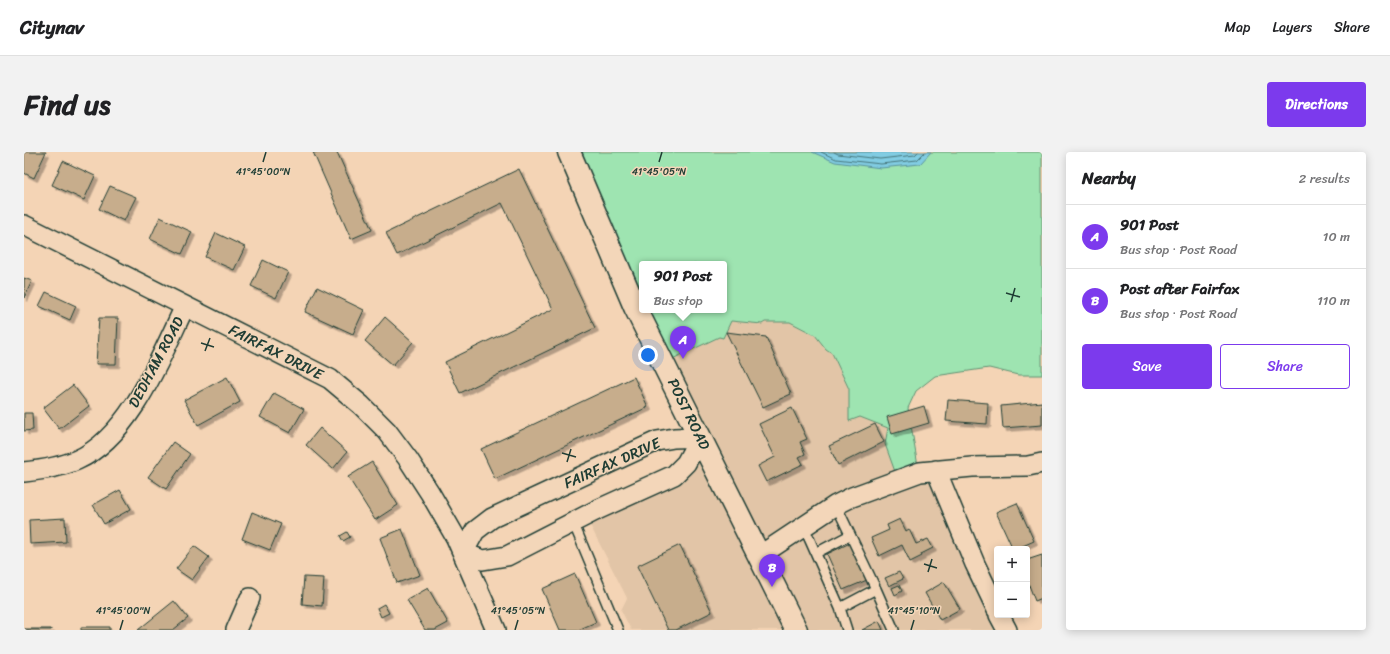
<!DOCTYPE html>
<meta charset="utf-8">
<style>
body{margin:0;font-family:Sriracha,sans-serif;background:#f2f2f2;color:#202124}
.controls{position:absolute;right:12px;bottom:12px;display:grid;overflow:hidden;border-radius:4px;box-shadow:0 2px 10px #0003}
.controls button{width:36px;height:36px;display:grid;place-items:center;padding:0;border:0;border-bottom:1px solid #e0e0e0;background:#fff;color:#202124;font:20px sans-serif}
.you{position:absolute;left:624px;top:203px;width:14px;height:14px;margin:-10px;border:3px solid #fff;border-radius:50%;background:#1a73e8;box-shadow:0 0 0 6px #1a73e833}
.badge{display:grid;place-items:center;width:26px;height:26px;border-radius:50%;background:#7c3aed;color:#fff;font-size:13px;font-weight:700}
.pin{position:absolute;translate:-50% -33px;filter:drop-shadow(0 1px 2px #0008)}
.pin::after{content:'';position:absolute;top:21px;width:14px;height:12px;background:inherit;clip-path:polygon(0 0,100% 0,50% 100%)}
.popup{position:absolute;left:615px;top:109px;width:88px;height:52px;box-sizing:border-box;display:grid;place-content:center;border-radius:4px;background:#fff;filter:drop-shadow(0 1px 3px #0005);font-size:13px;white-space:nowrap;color:#757577}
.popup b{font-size:15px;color:#202124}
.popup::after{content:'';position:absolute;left:50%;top:100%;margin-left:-8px;border:8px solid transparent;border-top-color:#fff}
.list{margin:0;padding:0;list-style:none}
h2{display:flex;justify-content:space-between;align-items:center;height:52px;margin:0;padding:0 16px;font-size:17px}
h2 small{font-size:13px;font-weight:400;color:#757577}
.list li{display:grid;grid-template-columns:26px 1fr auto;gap:12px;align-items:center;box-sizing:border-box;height:64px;padding:0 16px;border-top:1px solid #e0e0e0}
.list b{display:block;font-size:15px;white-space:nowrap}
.list p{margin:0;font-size:13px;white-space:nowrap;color:#757577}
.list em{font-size:13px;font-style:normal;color:#757577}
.actions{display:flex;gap:8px;padding:12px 16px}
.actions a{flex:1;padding:9px 0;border:1px solid #7c3aed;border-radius:4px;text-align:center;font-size:14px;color:#7c3aed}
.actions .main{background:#7c3aed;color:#fff}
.map{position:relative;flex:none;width:1018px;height:478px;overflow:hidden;border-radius:4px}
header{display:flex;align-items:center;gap:24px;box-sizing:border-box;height:56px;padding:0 20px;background:#fff;border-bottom:1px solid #e0e0e0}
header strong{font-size:19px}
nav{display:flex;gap:22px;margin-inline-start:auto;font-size:14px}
.intro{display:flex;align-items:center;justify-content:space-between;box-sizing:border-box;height:96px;padding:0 24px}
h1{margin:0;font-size:28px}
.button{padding:10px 18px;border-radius:4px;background:#7c3aed;color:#fff;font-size:14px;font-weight:700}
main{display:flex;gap:24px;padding:0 24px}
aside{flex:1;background:#fff;border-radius:4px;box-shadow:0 2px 10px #0003}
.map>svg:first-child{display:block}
.built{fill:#e2c5a7}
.green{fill:#9ee4b1;stroke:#5e9072;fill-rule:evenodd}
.water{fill:#81cce2;stroke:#5a939c}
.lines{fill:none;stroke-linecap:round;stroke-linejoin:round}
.shore{stroke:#46767a;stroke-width:1}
.building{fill:#c7ad8c;stroke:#1f3d34;filter:url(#shadow)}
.service-casing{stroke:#1f3d34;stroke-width:12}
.minor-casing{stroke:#1f3d34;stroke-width:22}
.primary-casing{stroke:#1f3d34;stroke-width:25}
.service{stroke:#f3d6b9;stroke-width:9}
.minor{stroke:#f3d6b9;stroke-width:19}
.primary{stroke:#f3d6b9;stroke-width:22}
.ticks{fill:none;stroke:#1f3d34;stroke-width:1.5}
.labels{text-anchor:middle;stroke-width:3;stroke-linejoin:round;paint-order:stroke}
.street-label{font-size:15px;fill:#1f3d34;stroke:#f3d6b9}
.ticks-label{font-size:10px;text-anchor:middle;fill:#1f3d34;stroke:#f3d6b9;stroke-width:3;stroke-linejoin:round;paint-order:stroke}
</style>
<header>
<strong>Citynav</strong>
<nav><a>Map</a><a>Layers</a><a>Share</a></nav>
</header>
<div class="intro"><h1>Find us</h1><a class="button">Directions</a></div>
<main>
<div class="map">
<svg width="1018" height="478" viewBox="0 0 1018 478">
<defs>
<filter id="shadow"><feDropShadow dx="3.5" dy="3.5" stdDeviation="0" flood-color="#0004"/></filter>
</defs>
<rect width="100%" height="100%" fill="#f4d4b5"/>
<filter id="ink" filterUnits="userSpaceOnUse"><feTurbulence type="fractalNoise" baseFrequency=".025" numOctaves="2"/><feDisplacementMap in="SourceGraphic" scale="8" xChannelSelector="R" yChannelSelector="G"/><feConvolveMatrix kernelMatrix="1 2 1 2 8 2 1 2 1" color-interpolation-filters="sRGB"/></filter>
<g filter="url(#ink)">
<path class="built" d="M707,169L738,172L741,170H766L791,183L802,197L808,201L825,237L826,269L836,265L864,276L874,328L913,320L983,478H607L597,458L603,446L564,369L649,325L674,294L642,210L695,184Z"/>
<path class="green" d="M547,0H854L892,9L902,0H1018V223H994L965,216L911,224L892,239L884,256L895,320L890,323L874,328L861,292L864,276L836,265L825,269V237L808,201L802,197L791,183L766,170H741L738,172L707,169L699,186L695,185L642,210L638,207L611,154L555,23ZM618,112H700V158H618Z"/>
<path class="water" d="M788,0H907L896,12L857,16L811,10Z"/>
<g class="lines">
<path class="shore" d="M797,0L812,7L857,12L893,8L901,0
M810,0L814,2L856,7L891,3L894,0"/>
</g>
<path class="building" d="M0,0H22L10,26L0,21Z
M289,0H313L348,78L327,87Z
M39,9L71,24L60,48L28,33Z
M495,17L571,176L436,241L421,210L529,157L478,51L373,103L362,81Z
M86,34L112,45L100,69L75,57Z
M136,65L168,80L158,102L126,87Z
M192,81L221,95L210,118L181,105Z
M239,108L264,120L252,146L227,134Z
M0,126L8,129L0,146Z
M293,135L340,158L329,182L281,160Z
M22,140L52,154L46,168L15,154Z
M361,165L389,190L369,213L341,189Z
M75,166H94L92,212H72Z
M702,180L742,185L767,242L739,255Z
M203,225L216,250L174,273L160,248Z
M610,225L624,255L471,327L457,297Z
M49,233L65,254L35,277L19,256Z
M250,241L280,257L266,281L236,265Z
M924,248L964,251L963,272L922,269Z
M1018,250V273L979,276L977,254Z
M900,254L905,271L868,282L863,265Z
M768,256L783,287L776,290L781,302L775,305L779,312L742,330L734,314L751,305L735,272Z
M0,261H8L9,278L0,279Z
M851,272L860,290L814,313L805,294Z
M296,276L323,300L309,317L282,293Z
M149,290L166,302L142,337L124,325Z
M348,310L374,353L351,368L324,325Z
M96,338L107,357L80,372L69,353Z
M993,351L1010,389L992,397H989L972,360Z
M228,360L257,372L246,398L218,387Z
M41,366L42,390L6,392L5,368Z
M876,367L882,379L885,377L892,392L904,387L909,396L897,402L898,404L886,410L878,393L855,404L847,386L865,378L863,373Z
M378,377L396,423L373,431L356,386Z
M323,380L326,385L319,389L316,384Z
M826,391L843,428L819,438L803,402Z
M656,393L688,460L652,478H644L613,414Z
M170,394L185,405L168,428L152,417Z
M1018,403V446L1011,449L1003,428V408Z
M875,420L879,427L865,434L861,426Z
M551,422L572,470L554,478H536L518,437Z
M280,425L300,426L298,454L278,452Z
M920,430L936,457L916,468L901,441Z
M875,433L878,439L871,443L868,436Z
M404,436L424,471L411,478H401L383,448Z
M150,449L164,466L149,478H114Z
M360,452L365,461L357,465L353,456Z
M855,469L859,478H838Z
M57,475H86V478H57Z
M0,477H27V478H0Z"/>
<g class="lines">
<defs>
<path id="service" d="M812,353L852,437
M549,370L594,478
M780,375L816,456L852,437L870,478
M792,401L826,383
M816,456L823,478"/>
<path id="minor" d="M0,73L306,227L337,253L363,279L384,307L406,341L432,386L472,478
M676,285L662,311L650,323L575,357L483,404L459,408L439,401L451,379L468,366L633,289L650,286Z
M912,318L951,412L973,458
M0,320C18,318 37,315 53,308C107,284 137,204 161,154
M735,404L812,353L828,345L896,320L948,315L1004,314L1018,311
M975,463L983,478
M212,478L226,446"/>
<path id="primary" d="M545,0L611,155L772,478"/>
</defs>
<use href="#service" class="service-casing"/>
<use href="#minor" class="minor-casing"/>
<use href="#primary" class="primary-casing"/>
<use href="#service" class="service"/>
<use href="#minor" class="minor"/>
<use href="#primary" class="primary"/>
</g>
</g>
<path class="ticks" d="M239,10L242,0M635,10L638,0M982,141L996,145M987,150L991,136M177,191L190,195M181,199L186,186M538,301L552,305M543,310L547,297M900,412L913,416M904,420L908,407M96,478L99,468M491,478L494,468M887,478L890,468"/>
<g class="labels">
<g class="street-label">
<text transform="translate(252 200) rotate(27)" y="5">FAIRFAX DRIVE</text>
<text transform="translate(132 210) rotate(-62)" y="5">DEDHAM ROAD</text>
<text transform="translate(665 262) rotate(64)" y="5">POST ROAD</text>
<text transform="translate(588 311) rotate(-24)" y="5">FAIRFAX DRIVE</text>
</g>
</g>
<g class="ticks-label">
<text x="239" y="23">41°45'00"N</text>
<text x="635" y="23">41°45'05"N</text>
<text x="99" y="462">41°45'00"N</text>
<text x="494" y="462">41°45'05"N</text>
<text x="890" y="462">41°45'10"N</text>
</g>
</svg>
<div class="controls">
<button>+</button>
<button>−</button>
</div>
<div class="you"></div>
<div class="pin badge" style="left:659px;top:207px">A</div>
<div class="popup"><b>901 Post</b>Bus stop</div>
<div class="pin badge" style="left:748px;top:435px">B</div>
</div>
<aside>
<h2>Nearby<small>2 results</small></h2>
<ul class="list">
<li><span class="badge">A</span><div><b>901 Post</b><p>Bus stop · Post Road</p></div><em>10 m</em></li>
<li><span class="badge">B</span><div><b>Post after Fairfax</b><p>Bus stop · Post Road</p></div><em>110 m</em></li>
</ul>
<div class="actions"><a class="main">Save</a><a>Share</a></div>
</aside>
</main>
